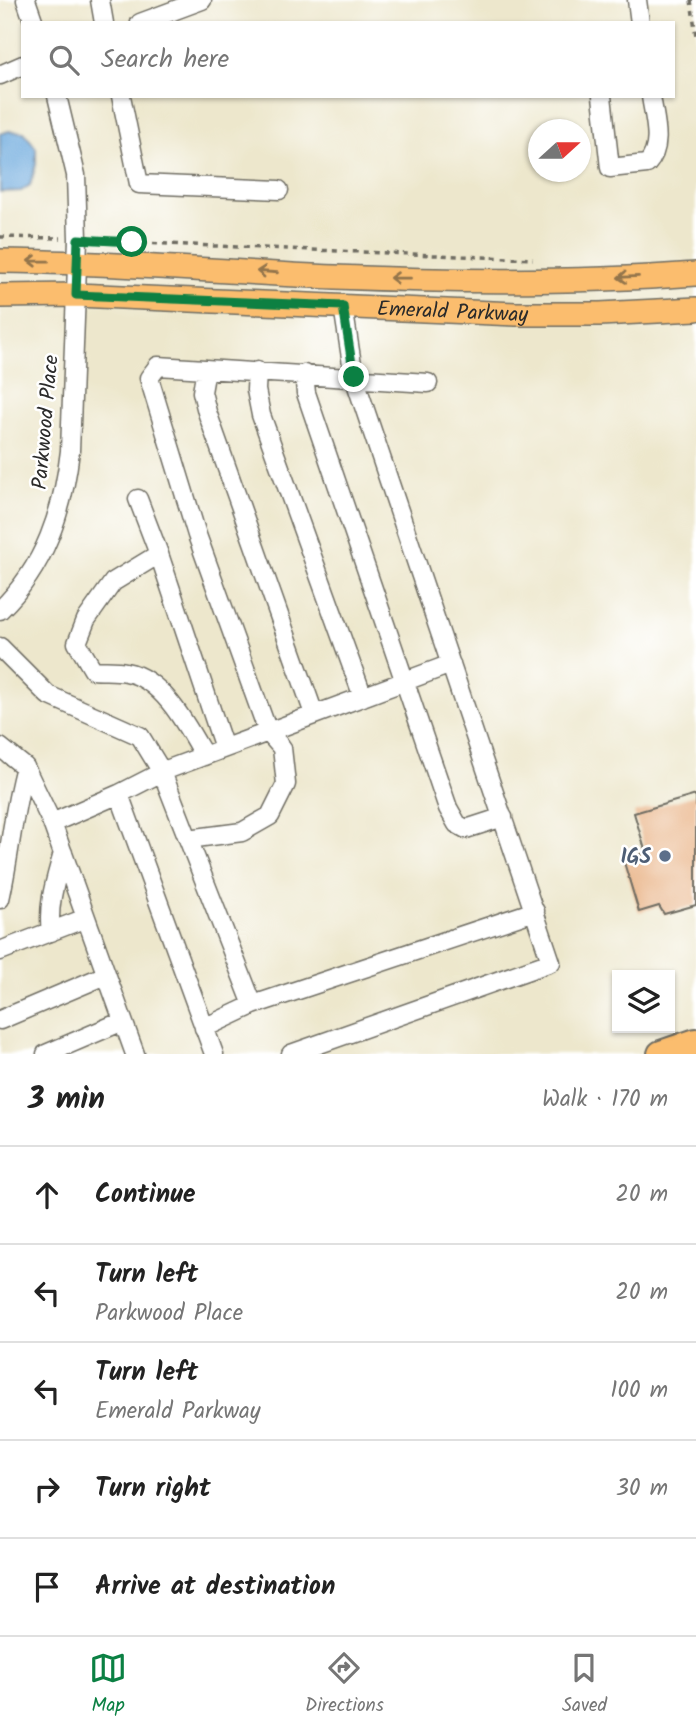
<!DOCTYPE html>
<meta charset="utf-8">
<style>
body{margin:0;font-family:Kalam,sans-serif;background:#f2f2f2;color:#222}
.controls{position:absolute;right:21px;bottom:21px;display:grid;overflow:hidden;border-radius:0px;box-shadow:0 2px 5px #0004}
.controls button{width:63px;height:63px;display:grid;place-items:center;padding:0;border:0;border-bottom:2px solid #e0e0e0;background:#fff;color:#222;font:35px sans-serif}
.compass{position:absolute;left:528px;top:119px;width:63px;height:63px;border-radius:50%;background:#fff;box-shadow:0 2px 5px #0004;rotate:69deg}
.stop{position:absolute;width:21px;height:21px;margin:-16px;border:5px solid #0b8043;border-radius:50%;background:#fff}
.stop.end{background:#0b8043;border-color:#fff;box-shadow:0 2px 7px #0008}
.list{margin:0;padding:0;list-style:none}
h2{display:flex;justify-content:space-between;align-items:center;height:91px;margin:0;padding:0 28px;font-size:30px}
h2 small{font-size:23px;font-weight:400;color:#767676}
.list li{display:grid;grid-template-columns:46px 1fr auto;gap:21px;align-items:center;box-sizing:border-box;height:98px;padding:0 28px;border-top:2px solid #e0e0e0}
.list b{display:block;font-size:26px;white-space:nowrap}
.list p{margin:0;font-size:23px;white-space:nowrap;color:#767676}
.list em{font-size:23px;font-style:normal;color:#767676}
.icon{flex:none;width:38px;height:38px;fill:none;stroke:currentColor;stroke-width:2;stroke-linecap:round;stroke-linejoin:round}
.map{position:relative;flex:none;width:696px;height:1054px;overflow:hidden}
.search{position:absolute;background:#fff;box-shadow:0 2px 5px #0004;left:21px;right:21px;top:21px;height:77px;display:flex;align-items:center;gap:18px;box-sizing:border-box;padding:0 24px;border-radius:0px;color:#767676;font-size:26px}
.sheet{height:581px;background:#fff}
nav{display:flex;justify-content:space-around;align-items:center;box-sizing:border-box;height:98px;border-top:2px solid #e0e0e0;background:#fff;font-size:19px;color:#767676}
nav a{display:grid;justify-items:center;gap:4px}
nav .on{color:#0b8043}
.map>svg:first-child{display:block}
.water{fill:#6ca9dd;stroke:#4c6a84;stroke-width:2}
.building{fill:#e9b386}
.lines{fill:none;stroke-linecap:round;stroke-linejoin:round}
.minor-casing{stroke:#6f6d63;stroke-width:21}
.major-casing{stroke:#6f6d63;stroke-width:26}
.highway-casing{stroke:#6f6d63;stroke-width:30}
.path{stroke:#6f6d63;stroke-width:3.5;stroke-dasharray:5 5;stroke-linecap:butt}
.minor{stroke:#fff;stroke-width:18}
.major{stroke:#fbbd6e;stroke-width:23}
.highway{stroke:#fbbd6e;stroke-width:26}
.oneway{stroke:#93744c}
.route{stroke:#0b8043;stroke-width:9}
.service-dot{fill:#5c6f8a;stroke:#fff;stroke-width:2.5}
.labels{text-anchor:middle;stroke-width:5;stroke-linejoin:round;paint-order:stroke}
.street-label{font-size:21px;fill:#2b2b2b;stroke:#fff}
.service-label{font-size:21px;font-weight:bold;fill:#4e5e75;stroke:#fff;text-anchor:end}
</style>
<div class="map">
<svg width="696" height="1054" viewBox="0 0 696 1054">
<rect width="100%" height="100%" fill="#fff"/>
<filter id="ink" filterUnits="userSpaceOnUse"><feTurbulence type="fractalNoise" baseFrequency=".0143" numOctaves="2"/><feDisplacementMap in="SourceGraphic" scale="14" xChannelSelector="R" yChannelSelector="G"/><feConvolveMatrix kernelMatrix="1 2 1 2 8 2 1 2 1" color-interpolation-filters="sRGB"/></filter>
<filter id="wash" filterUnits="userSpaceOnUse"><feTurbulence type="fractalNoise" baseFrequency=".00686" numOctaves="4" result="noise"/><feDisplacementMap in="SourceGraphic" scale="28" xChannelSelector="R" yChannelSelector="G"/><feGaussianBlur stdDeviation="1.57" result="paint"/><feColorMatrix in="noise" values="0 0 0 0 0 0 0 0 0 0 0 0 0 0 0 0 0 1.4 0 .05"/><feComposite in="paint" operator="in"/></filter>
<g filter="url(#wash)">
<rect width="100%" height="100%" fill="#ede7cc"/>
<path class="water" d="M9,131L24,132L36,148V164L30,185L21,191L0,192V134Z"/>
<g id="blocks">
<path class="building" d="M696,795V905L664,914L659,906L639,912L623,859L646,853L634,813Z"/>
</g>
</g>
<g filter="url(#ink)">
<use href="#blocks" fill-opacity="0" stroke="#6f6d63" stroke-width="2"/>
<g class="lines">
<defs>
<path id="minor" d="M26,0L34,23
M100,0L104,23
M637,0L640,23
M140,23L202,0
M0,75L23,65
M121,96L139,184L279,190
M602,96L610,168L647,164C664,146 654,118 651,96
M206,369L202,392L207,412L314,714
M257,371L256,390L261,415L363,697
M304,374L306,393L448,808L457,824L466,829L503,817
M138,499L159,554
M0,610C45,567 63,511 70,451L78,239L76,175L57,96
M0,647L48,695L140,736L162,772L253,1005L535,911
M0,747L25,767L52,823
M204,756C187,726 163,679 126,672C116,670 103,671 93,670L77,643L86,620L113,582L159,554L224,748
M119,794L214,1054
M188,839L242,832L270,816L286,784L282,748L268,732L197,535L149,378L158,366L428,383
M0,899C10,855 13,810 25,767
M51,932C47,904 56,879 63,853
M0,951L86,918
M0,1020L106,975
M204,1028L253,1005
M46,1054L123,1021
M135,1054L52,823L119,794L166,770L451,664
M291,1054L551,962L354,377L343,306"/>
<g id="major">
<path d="M0,261C112,262 223,272 335,277C454,282 577,283 696,274"/>
<path id="s1" d="M0,296L76,295L516,314H600L696,309"/>
</g>
<path id="highway" d="M661,1054L696,1042"/>
</defs>
<use href="#minor" class="minor-casing"/>
<use href="#major" class="major-casing"/>
<use href="#highway" class="highway-casing"/>
<path class="path" d="M691,0L696,36
M0,237L61,238
M93,241L533,259"/>
<use href="#minor" class="minor"/>
<use href="#major" class="major"/>
<use href="#highway" class="highway"/>
</g>
<defs><path id="oneway-shaft" d="M-6 0H5M1.5-3L5.5 0L1.5 3" fill="none" stroke-width="1.6" stroke-linecap="round" stroke-linejoin="round" transform="scale(1.75)"/></defs>
<g class="oneway">
<use href="#oneway-shaft" transform="translate(38 261) rotate(-179)"/>
<use href="#oneway-shaft" transform="translate(267 272) rotate(-176)"/>
<use href="#oneway-shaft" transform="translate(628 277) rotate(177)"/>
<use href="#oneway-shaft" transform="translate(400 278) rotate(-179)"/>
</g>
</g>
<g class="lines" filter="url(#ink)">
<path class="route" d="M132,242L78,239L76,295L343,306L354,377"/>
</g>
<circle class="service-dot" cx="665" cy="856" r="7"/>
<g class="labels">
<g class="street-label">
<text dy="7" stroke="none"><textPath href="#s1" startOffset="453">Emerald Parkway</textPath></text>
<text transform="translate(45 422) rotate(-85)" y="7">Parkwood Place</text>
</g>
<g class="service-label">
<text x="651" y="863">IGS</text>
</g>
</g>
</svg>
<div class="controls">
<button><svg class="icon" aria-label="layers" viewBox="0 0 24 24"><path d="M12 4l9 5-9 5-9-5zM3 14l9 5 9-5"/></svg></button>
</div>
<svg class="compass" viewBox="-18 -18 36 36"><path d="M0-13l5 13h-10z" fill="#e53935"/><path d="M0 13l5-13h-10z" fill="#767676"/></svg>
<div class="stop" style="left:132px;top:242px"></div>
<div class="stop end" style="left:354px;top:377px"></div>
<div class="search"><svg class="icon" aria-label="search" viewBox="0 0 24 24"><circle cx="10" cy="10" r="6"/><path d="M15 15l6 6"/></svg>Search here</div>
</div>
<section class="sheet">
<h2>3 min<small>Walk · 170 m</small></h2>
<ul class="list">
<li><svg class="icon" aria-label="ahead" viewBox="0 0 24 24"><path d="M12 20V5M6 11l6-6 6 6"/></svg><div><b>Continue</b></div><em>20 m</em></li>
<li><svg class="icon" aria-label="left" viewBox="0 0 24 24"><path d="M17 20v-9H6M10 6l-5 5 5 5"/></svg><div><b>Turn left</b><p>Parkwood Place</p></div><em>20 m</em></li>
<li><svg class="icon" aria-label="left" viewBox="0 0 24 24"><path d="M17 20v-9H6M10 6l-5 5 5 5"/></svg><div><b>Turn left</b><p>Emerald Parkway</p></div><em>100 m</em></li>
<li><svg class="icon" aria-label="right" viewBox="0 0 24 24"><path d="M7 20v-9h11M14 6l5 5-5 5"/></svg><div><b>Turn right</b></div><em>30 m</em></li>
<li><svg class="icon" aria-label="arrive" viewBox="0 0 24 24"><path d="M6 21V4h12l-3 4 3 4H6"/></svg><div><b>Arrive at destination</b></div></li>
</ul>
</section>
<nav>
<a class="on"><svg class="icon" aria-label="map" viewBox="0 0 24 24"><path d="M3 6l6-2 6 2 6-2v14l-6 2-6-2-6 2zM9 4v14M15 6v14"/></svg>Map</a>
<a><svg class="icon" aria-label="directions" viewBox="0 0 24 24"><path d="M12 3l9 9-9 9-9-9zM9 14v-3h6M13 9l2 2-2 2"/></svg>Directions</a>
<a><svg class="icon" aria-label="saved" viewBox="0 0 24 24"><path d="M7 4h10v16l-5-4-5 4z"/></svg>Saved</a>
</nav>
